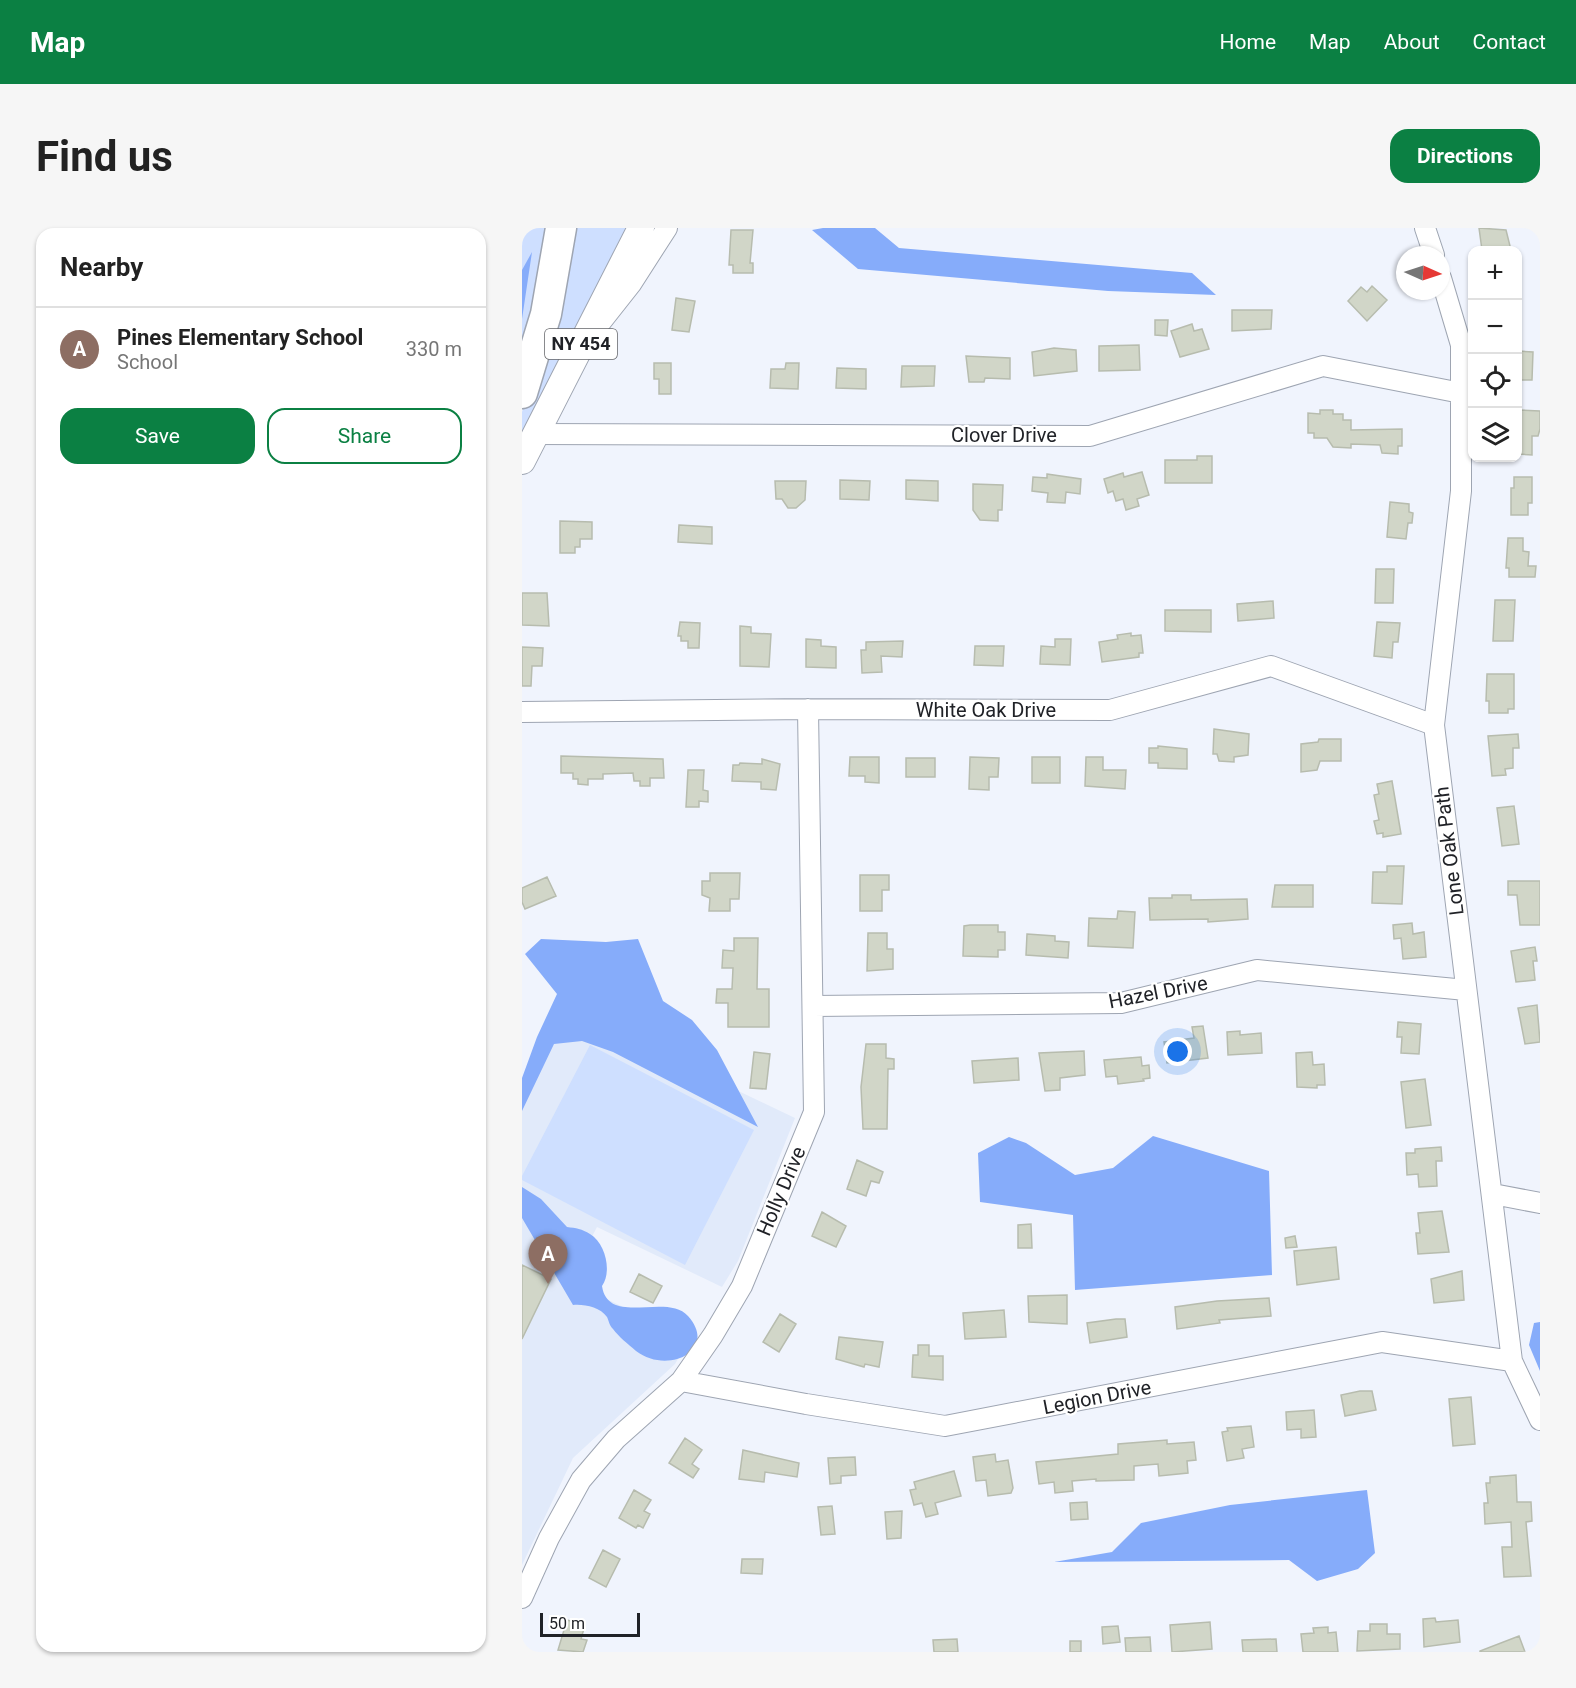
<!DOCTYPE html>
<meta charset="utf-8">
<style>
body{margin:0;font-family:Roboto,sans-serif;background:#f6f6f6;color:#222}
.controls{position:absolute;right:18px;top:18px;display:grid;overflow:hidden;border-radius:12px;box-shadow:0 2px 4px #0004}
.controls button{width:54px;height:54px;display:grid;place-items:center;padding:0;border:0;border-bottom:2px solid #e0e0e0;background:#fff;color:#222;font:30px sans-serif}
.compass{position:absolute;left:874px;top:18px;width:54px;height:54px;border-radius:50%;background:#fff;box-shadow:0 2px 4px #0004;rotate:93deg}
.scale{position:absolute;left:18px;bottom:15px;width:100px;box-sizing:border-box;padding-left:6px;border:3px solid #202227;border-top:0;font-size:16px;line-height:21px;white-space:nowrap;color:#202227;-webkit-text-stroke:4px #fff;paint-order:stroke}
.you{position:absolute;left:656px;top:824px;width:21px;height:21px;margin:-15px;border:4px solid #fff;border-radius:50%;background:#1a73e8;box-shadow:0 0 0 9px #1a73e833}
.badge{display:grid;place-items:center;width:39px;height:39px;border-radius:50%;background:#0b8043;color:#fff;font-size:20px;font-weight:700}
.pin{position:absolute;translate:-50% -50px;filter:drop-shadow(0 2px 3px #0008)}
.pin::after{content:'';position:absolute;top:32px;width:21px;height:18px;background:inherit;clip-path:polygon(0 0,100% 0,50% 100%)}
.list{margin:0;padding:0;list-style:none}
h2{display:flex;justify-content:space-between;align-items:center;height:78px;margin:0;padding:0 24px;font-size:26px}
h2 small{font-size:20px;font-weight:400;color:#767676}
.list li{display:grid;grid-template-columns:39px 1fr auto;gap:18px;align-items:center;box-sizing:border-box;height:84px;padding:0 24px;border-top:2px solid #e0e0e0}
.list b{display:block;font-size:22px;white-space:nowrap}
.list p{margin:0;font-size:20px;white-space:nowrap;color:#767676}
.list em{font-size:20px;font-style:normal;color:#767676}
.actions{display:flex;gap:12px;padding:18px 24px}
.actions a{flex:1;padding:14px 0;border:2px solid #0b8043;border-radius:18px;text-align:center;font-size:21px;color:#0b8043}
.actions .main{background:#0b8043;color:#fff}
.icon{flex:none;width:33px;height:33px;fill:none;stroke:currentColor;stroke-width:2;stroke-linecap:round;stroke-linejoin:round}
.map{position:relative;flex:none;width:1018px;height:1424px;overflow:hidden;border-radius:18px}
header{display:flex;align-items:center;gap:36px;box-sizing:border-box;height:84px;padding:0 30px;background:#0b8043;color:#fff}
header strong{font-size:28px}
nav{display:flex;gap:33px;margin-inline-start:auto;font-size:21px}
.intro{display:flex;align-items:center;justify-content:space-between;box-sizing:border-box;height:144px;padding:0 36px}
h1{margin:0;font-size:42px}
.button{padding:15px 27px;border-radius:18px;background:#0b8043;color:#fff;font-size:21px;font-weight:700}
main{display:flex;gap:36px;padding:0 36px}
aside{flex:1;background:#fff;border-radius:18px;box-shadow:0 2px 4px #0004}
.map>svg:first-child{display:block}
.built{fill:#e1eafa}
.green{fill:#cedfff}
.forest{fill:#86acfa}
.building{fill:#d1d6c8;stroke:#b7bcae;stroke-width:1.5}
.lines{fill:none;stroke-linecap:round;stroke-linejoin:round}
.minor-casing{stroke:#9ea5b2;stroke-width:22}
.major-casing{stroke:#9ea5b2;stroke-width:28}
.highway-casing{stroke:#9ea5b2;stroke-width:33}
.minor{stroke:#fff;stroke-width:20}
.major{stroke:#fff;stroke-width:26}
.highway{stroke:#fff;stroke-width:30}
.labels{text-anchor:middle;stroke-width:4.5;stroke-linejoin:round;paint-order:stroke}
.shield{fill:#fff;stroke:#636468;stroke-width:1.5}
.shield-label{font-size:18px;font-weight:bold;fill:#202227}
.street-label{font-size:20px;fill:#202227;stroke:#fff}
</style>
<header>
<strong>Map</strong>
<nav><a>Home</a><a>Map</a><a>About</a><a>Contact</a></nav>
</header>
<div class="intro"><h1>Find us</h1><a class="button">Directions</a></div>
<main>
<aside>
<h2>Nearby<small></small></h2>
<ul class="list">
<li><span class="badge" style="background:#8d6e63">A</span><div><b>Pines Elementary School</b><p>School</p></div><em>330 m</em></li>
</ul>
<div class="actions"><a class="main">Save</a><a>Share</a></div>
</aside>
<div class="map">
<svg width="1018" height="1424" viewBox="0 0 1018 1424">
<rect width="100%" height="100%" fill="#f0f4fd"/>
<path class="built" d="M41,779L273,890L216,1033L200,1059L75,999L47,1053L168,1111L153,1136L51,1230L0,1337V854Z"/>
<path class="green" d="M3,0H23L7,105L0,127V7Z
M45,0H105L0,207V184L27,104Z
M68,817L232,902L163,1037L0,952V948Z"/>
<path class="forest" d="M301,0H353L377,20L670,45L694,67L586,63L336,41L290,2Z
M10,24L0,91V42Z
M19,711L84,714L116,711L141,773L170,792L195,822L236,899L91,824L60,813L32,816L0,883V850L15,809L35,766L3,726Z
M631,908L747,943L750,1047L553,1062L551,987L458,974L456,925L487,909L504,915L553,947L591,940Z
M0,959L19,971L45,999C54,1000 60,1001 68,1006C84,1016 90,1044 80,1058C86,1099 145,1064 166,1088C197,1123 145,1147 114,1123C106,1116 97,1109 91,1101C87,1097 87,1093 85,1089C78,1079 62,1076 51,1077L0,990Z
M1018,1094V1143L1007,1117L1012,1095Z
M845,1262L853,1325L836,1341L795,1353L767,1332L532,1334L590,1324L619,1295L708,1277Z"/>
<path class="building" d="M957,0L984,2L989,22H960Z
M209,2H231L228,35H231V45H211V37H207Z
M850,58L865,72L845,93L826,73L839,59L845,64Z
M154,70L173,73L167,104L150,102Z
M710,82H750L749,101L710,103Z
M633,92H646L645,108L633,107Z
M670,96L672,103L680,101L687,121L658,129L649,103Z
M617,117L618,142L577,143V118Z
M532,120L554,122L555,143L512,148L510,124Z
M996,123L1011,124L1010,152H996Z
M444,128L488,130V151L463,150L462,154H447Z
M132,135H149V166H137V151H132Z
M264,135H277L276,161L248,160L249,141H263Z
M380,138H413L412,158L379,159Z
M315,140L344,141V161L314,160Z
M798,182H811V186H821V192H829V202L880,201V218H876V226L860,225L858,217L829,216V220L811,219L805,210H792V205H786V185L798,186Z
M996,182L1018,183V201L1016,208H1010V227L996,226Z
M675,228H690V255H643V232H675Z
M620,244L627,267L615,271L617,278L604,282L601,271L594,273L591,263L586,265L582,251L601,245L602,249Z
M525,246L559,251L558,266L544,264L543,275L525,274L526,265L510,263L511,249L525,250Z
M992,249H1010V275H1006V287H989V260H992Z
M318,252L348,253L347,272L318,271Z
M384,252L416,253V273L384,271Z
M253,253H284L283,272L274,280H266L260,271H254Z
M451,256L481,257L480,282H476V293L458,292L451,282Z
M868,274L887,276V284L891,285L890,295H886L884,311L865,309Z
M38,293L70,294V311H58V319H53V325H38Z
M157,297L190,299V316L156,314Z
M986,310H1001V323L1007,324L1006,338H1014L1013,349H987V340H984Z
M854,341H872L871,375H853Z
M0,365H25L27,398L0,397Z
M973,372H993L991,413H971Z
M751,373L752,390L716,393L715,376Z
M643,382H689V404L643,403Z
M158,394L178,395L177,420H166V413H159V408H156Z
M855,394L878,395L876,414H871L870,430L852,428Z
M218,398L229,399V405L249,406L247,439L218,438Z
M609,405V408L619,407L621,425H617V429L580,434L577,414L596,411L595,407Z
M284,411L299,412V418L314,419V440L284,439Z
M533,411H549L548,437L518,436L519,418L533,419Z
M381,413L380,429L359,428L360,444L340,445L339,422H344V414Z
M453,418H482L481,438L452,437Z
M0,419L21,420L20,438H10L9,458H0Z
M965,446H992V481H986V485H967V473H964Z
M692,501L727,506L726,527L712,529V534L697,533L695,526H691Z
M996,506L997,520H991V540L983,541L984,547L970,548L966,508Z
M797,511H819V533H798L795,542L779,544V516L796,514Z
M636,518L665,521V541L636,540V535H627V520H636Z
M39,528L141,531L142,550H128V558H118V553H112L111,545L81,546V551H66V557L56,556V551H51V545H39Z
M328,529H357V555L343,554V548H327Z
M448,529L477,530L476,549H467V562L447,561Z
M510,529H538V555H510Z
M564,529H581V542H604L603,561L563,558Z
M384,530H413V549H384Z
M240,531L258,536L254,562L239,561V554L210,553L211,537H217L218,535L240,536Z
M166,542H182L181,562L186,563V574L177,573V579H164Z
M870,553L879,606L861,609V605L855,606L852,593L857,592L852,567L857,566L855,556Z
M992,578L997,616L980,618L975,580Z
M865,638H882L880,676L850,675L851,644H865Z
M188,645H218L217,671H208V683H187L188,670L180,667V653H188Z
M338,647H367V662H360V683H338Z
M25,649L34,668L3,681L0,674V660Z
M986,653H1018V697H998L995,667H986Z
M753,657H791V679H750Z
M650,667H669V672L725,671L726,691L686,694V691L628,692L627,670H650Z
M596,683L613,684L611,720L566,718L567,690L595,691Z
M890,695L891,706L902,704L904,729L881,731L879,710L872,711L871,697Z
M448,697H476V704H483V722H476V729L441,728L442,698Z
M346,705H365V721H371V741L345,743Z
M505,706L533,708V713L547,714L546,730L504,727Z
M212,710H236L235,761H247V799H206V775H194L195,761H210L211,740H200L201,722L212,723Z
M1013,719L1015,733H1011L1013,752L994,754L989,723Z
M1015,777L1018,814L1003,816L996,780Z
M876,794L899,796L897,826L879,825L880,809H875Z
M681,798L686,830L645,835L642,814L672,810L670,799Z
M718,803V807L739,805L740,825L706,827L705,804Z
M344,816H364V830L372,831V841H366L365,901H341L339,859Z
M562,823L563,847L538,850V862L523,863L517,825Z
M232,824L248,826L244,861L228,860Z
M790,824L791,837L802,836L803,857H795V860L775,859L774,825Z
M619,829L620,838L627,837L628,850L621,851L622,853L596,856L595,848L584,849L582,832Z
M496,830L497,852L452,855L450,833Z
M903,851L909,897L884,900L879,854Z
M919,919L920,933H914L915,958L897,959L896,946L885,947L884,925H893V921Z
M335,932L361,944L357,955L349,953L344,968L325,961Z
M920,983L927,1024L896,1026L894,1005H898L896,985Z
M300,984L324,998L314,1019L290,1008Z
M509,996L510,1020H496V997Z
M773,1008L775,1019L764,1020L763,1010Z
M814,1019L817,1051L775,1057L772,1023Z
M0,1037L29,1051L0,1111Z
M940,1043L942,1072L912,1075L909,1051Z
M117,1046L140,1058L131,1075L108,1064Z
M545,1067V1096L507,1094L506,1068Z
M747,1070L749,1088L697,1092L698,1095L655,1101L653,1079L695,1073Z
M482,1082L484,1109L443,1111L441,1085Z
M258,1086L274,1096L257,1124L241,1114Z
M594,1091H603L605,1109L568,1115L565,1095Z
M317,1109L361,1114L357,1139L343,1136L342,1139L314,1131Z
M396,1117H407V1128H421V1152L390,1149L391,1127H396Z
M838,1163H850L854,1182L823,1188L819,1167Z
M949,1169L953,1216L931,1218L927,1171Z
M792,1182L794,1209L779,1210V1201L765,1202L764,1184Z
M729,1198L732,1219L720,1221L722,1230L705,1233L700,1204L706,1203L705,1200Z
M163,1210L180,1222L170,1236L177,1241L171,1250L147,1235Z
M645,1212V1216L672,1214L674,1232L665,1233L666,1245L637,1248L636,1236L612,1238V1252L574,1253V1251L550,1253L551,1263L533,1265L532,1254L517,1256L514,1234L596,1226V1216Z
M221,1222L277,1235L275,1249L243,1244L242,1254L217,1251Z
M473,1226L474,1234L486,1232L491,1260L489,1265L466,1268L464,1252L454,1253L451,1229Z
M333,1229L334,1247L319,1248V1255L308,1256L306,1230Z
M432,1243L439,1268L413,1275L416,1286L404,1289L400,1275L392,1277L388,1262L394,1261L392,1254Z
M994,1247L995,1274H1009L1010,1293L1004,1294L1009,1348L982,1349L980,1319H990L989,1294L963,1296L962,1275H966L964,1255H968V1249Z
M112,1262L129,1272L122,1283L128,1286L121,1300L116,1297L114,1300L97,1290Z
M565,1274L566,1291L549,1292L548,1275Z
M310,1278L313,1306L299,1307L296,1279Z
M380,1283L379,1310L365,1311L363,1284Z
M81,1322L98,1331L84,1359L67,1350Z
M220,1331H241L240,1346L219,1345Z
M913,1390L914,1394L936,1392L938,1414L902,1419L901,1391Z
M45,1392L63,1397L59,1411L65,1412L61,1424L36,1422Z
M688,1394L690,1421L650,1424L648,1397Z
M848,1396H865V1406H878V1421L835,1423L836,1403H848Z
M596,1398L598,1414L581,1416L580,1399Z
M806,1399V1405L814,1404L816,1424H781L779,1406L792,1405L791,1400Z
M997,1408L1003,1424H958V1423Z
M628,1409L629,1424H604L603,1410Z
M435,1411L436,1424H412L411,1412Z
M754,1411L755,1424H721L720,1412Z
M548,1413H559V1424H548Z"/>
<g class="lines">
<defs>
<path id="minor" d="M903,0L912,27
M919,50L939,117V263L912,497L990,1133L1018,1192
M79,94L109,56L145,0
M13,206L568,208L801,138L939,165
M0,484L286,481L588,482L749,438L912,497
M291,778L599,775L735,742L944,762
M971,966L1018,975
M159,1153L284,1176L423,1198L860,1114L990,1133
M0,1370L27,1310L59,1252L94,1211L159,1153L191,1107L220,1058L292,884L286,481"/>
<path id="major" d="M0,233L119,0"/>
<path id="highway" d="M0,165L24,86L39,0"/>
</defs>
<use href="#minor" class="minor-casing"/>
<use href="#major" class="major-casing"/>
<use href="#highway" class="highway-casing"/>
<use href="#minor" class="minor"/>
<use href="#major" class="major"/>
<use href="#highway" class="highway"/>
</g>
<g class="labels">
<rect class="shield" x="23" y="101" width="72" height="30" rx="4.5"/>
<g class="shield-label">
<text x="59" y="122">NY 454</text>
</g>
<g class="street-label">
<text x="482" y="214">Clover Drive</text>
<text x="464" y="489">White Oak Drive</text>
<text transform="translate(927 623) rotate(-97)" y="7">Lone Oak Path</text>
<text transform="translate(636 764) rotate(-11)" y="7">Hazel Drive</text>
<text transform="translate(259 963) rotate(-67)" y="7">Holly Drive</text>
<text transform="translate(575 1169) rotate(-11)" y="7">Legion Drive</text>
</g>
</g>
</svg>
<div class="controls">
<button>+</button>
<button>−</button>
<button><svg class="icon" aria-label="locate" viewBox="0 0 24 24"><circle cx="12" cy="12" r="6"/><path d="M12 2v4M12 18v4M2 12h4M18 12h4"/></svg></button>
<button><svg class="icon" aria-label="layers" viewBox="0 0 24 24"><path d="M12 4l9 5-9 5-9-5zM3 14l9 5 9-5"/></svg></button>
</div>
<svg class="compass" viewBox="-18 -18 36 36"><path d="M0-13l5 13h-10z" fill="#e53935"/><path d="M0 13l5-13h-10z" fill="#767676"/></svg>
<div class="scale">50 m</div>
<div class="you"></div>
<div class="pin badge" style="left:26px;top:1056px;background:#8d6e63">A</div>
</div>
</main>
